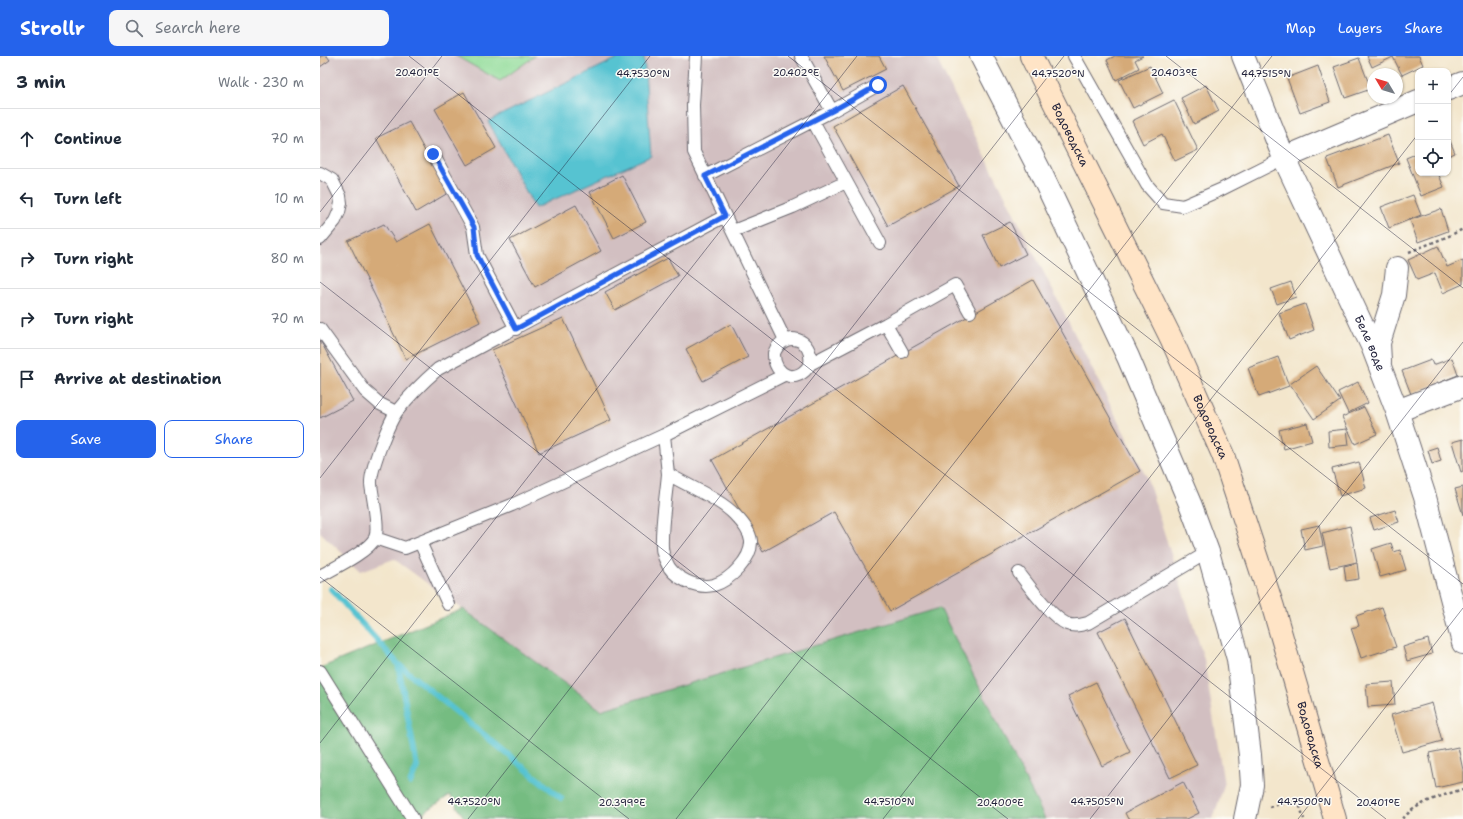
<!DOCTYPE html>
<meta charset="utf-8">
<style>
body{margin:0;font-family:"Shantell Sans",sans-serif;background:#f6f6f7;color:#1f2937}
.controls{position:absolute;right:12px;top:12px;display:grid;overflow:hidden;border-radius:8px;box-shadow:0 1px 3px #0004}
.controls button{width:36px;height:36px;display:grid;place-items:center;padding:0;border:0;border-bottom:1px solid #e0e1e3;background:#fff;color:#1f2937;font:20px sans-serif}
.compass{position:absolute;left:1047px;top:12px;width:36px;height:36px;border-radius:50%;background:#fff;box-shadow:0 1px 3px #0004;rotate:308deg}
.stop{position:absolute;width:12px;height:12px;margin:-9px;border:3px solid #2563eb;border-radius:50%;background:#fff}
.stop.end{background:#2563eb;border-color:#fff;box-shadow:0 1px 4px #0008}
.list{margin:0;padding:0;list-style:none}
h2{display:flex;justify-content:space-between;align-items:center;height:52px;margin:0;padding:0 16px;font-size:17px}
h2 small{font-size:13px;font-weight:400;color:#747a83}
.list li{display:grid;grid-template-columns:26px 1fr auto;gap:12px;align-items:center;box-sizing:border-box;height:60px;padding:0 16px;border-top:1px solid #e0e1e3}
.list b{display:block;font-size:15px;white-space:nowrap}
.list em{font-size:13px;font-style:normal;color:#747a83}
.actions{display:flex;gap:8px;padding:12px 16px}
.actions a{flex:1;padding:9px 0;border:1px solid #2563eb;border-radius:8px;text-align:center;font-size:14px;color:#2563eb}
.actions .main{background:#2563eb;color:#fff}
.icon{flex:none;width:22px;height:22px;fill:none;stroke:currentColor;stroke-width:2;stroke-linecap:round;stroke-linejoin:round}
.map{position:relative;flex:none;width:1143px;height:763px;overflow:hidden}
header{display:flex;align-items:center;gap:24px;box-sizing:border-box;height:56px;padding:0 20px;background:#2563eb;color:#fff}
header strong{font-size:19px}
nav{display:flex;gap:22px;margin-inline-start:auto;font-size:14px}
.search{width:280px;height:36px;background:#f6f6f7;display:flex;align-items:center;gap:10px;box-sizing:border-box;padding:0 14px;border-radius:8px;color:#747a83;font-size:15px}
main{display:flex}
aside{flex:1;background:#fff}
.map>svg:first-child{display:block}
.industrial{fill:#d2bfc1}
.green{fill:#91dc99;stroke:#5a7f6a}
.forest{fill:#74bc81;stroke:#4b6f5e}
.water{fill:#57c3d1;stroke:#3c7286}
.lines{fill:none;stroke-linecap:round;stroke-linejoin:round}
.stream{stroke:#57c3d1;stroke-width:6}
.building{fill:#d5aa78}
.lane-casing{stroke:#6b676e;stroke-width:14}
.street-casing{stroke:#6b676e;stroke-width:24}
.secondary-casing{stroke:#6b676e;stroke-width:24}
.path{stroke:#6b676e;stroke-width:2.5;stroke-dasharray:3 3;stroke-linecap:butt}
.lane{stroke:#fff;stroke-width:12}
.street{stroke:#fff;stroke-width:22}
.secondary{stroke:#ffe4c6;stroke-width:22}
.route{stroke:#2563eb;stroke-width:5}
.ticks{fill:none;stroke:#22223b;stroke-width:1;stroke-opacity:0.45}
.labels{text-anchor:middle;stroke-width:3;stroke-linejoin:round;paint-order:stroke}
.street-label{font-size:12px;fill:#22223b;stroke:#fdfcf7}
.ticks-label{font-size:10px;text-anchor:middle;fill:#22223b;stroke:#fdfcf7;stroke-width:3;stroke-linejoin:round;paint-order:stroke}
</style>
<header>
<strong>Strollr</strong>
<div class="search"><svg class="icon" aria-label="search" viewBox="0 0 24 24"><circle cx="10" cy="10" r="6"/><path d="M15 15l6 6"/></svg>Search here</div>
<nav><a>Map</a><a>Layers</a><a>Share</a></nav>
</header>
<main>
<aside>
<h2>3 min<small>Walk · 230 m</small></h2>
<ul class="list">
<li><svg class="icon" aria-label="ahead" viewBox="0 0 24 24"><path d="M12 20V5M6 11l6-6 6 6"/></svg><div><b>Continue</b></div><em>70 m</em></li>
<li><svg class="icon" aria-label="left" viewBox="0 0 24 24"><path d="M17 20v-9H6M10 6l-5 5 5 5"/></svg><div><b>Turn left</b></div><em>10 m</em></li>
<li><svg class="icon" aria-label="right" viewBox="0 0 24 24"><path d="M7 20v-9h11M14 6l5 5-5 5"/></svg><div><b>Turn right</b></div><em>80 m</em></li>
<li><svg class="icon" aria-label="right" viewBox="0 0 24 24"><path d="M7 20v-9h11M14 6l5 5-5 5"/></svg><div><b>Turn right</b></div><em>70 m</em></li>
<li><svg class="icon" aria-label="arrive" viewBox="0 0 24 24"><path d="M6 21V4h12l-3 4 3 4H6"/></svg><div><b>Arrive at destination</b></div></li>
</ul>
<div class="actions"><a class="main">Save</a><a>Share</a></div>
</aside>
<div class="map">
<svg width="1143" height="763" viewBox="0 0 1143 763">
<rect width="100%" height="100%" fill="#fdfcf7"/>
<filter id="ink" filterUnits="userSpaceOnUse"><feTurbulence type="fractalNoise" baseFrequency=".025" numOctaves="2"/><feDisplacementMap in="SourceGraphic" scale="8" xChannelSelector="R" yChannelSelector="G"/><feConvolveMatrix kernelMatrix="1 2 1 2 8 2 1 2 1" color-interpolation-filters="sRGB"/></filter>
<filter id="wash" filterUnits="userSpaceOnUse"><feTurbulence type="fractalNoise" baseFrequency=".012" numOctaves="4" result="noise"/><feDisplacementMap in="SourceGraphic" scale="16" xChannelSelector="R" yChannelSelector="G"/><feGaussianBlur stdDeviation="0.9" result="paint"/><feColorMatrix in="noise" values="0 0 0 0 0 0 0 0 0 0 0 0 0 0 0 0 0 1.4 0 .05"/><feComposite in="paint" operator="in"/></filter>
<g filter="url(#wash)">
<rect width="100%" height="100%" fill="#f3e6cc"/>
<path class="industrial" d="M0,0H136L180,25L215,0H615L827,422L884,603L904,729L893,763H725L619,552L281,654L74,503L41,515L0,476Z"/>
<path class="green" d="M136,0H215L180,25Z"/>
<path class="forest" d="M620,552L725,763H145L130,739L95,763H0V612L143,553L281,654Z"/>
<path class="water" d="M302,0H324L331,100L215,152L168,65Z"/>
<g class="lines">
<path class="stream" d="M11,533L78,608L241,742
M78,608L97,711L90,727"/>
</g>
<g id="blocks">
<path class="building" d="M0,0H7L10,4L0,11Z
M504,0H559L566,13L523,35Z
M795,0H823L815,4L819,12L796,24L787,4Z
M1047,0H1099L1103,9L1082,19L1073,1L1052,11Z
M1039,2L1051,33L1025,42L1014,11Z
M830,10L843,37L813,52L799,24Z
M998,10L1010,46L980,57L967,22Z
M886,29L899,55L874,68L861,42Z
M583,30L639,130L568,170L513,70Z
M144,36L176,92L147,109L115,53Z
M854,44L878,94L855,105L842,78L823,88L812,65Z
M89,66L128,137L96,156L56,82Z
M1068,79L1079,107L1018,131L1007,102Z
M1128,80L1135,97L1128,100Z
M1098,97V117H1118L1124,131L1101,140L1086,102Z
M302,119L326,166L294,182L270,136Z
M1093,139L1101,159L1069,172L1061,151Z
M256,149L281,195L215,231L190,184Z
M1121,153L1128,175L1098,186L1090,164Z
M690,166L706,198L679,212L663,179Z
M64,168L76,186L110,168L160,266L86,303L28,185Z
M1118,190L1127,211L1143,204V228L1123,237L1115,217L1097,224L1088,204Z
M348,202L358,220L295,254L285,236Z
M713,224L820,415L570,555L514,456L443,496L392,404Z
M971,226L976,241L957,248L951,233Z
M985,248L994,274L969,284L959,257Z
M243,262L291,364L219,397L172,294Z
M411,268L428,301L383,325L366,293Z
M0,284L33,345L0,362Z
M958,301L969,330L939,341L928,312Z
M1132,302L1138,319L1091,338L1082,315L1111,304L1113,309Z
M996,310L1020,345L994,363L970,328Z
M1038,326L1048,347L1028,357L1018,336Z
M1044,351L1057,378L1035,388L1022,361Z
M987,367L992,385L964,393L959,374Z
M1027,373L1029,389L1009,391L1008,375Z
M1143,383V415L1141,416L1132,386Z
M1117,391L1121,405L1112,408L1108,394Z
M1039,406L1046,432L1020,440L1012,413Z
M1143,431V459L1135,433Z
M1075,454L1079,466L1054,474L1050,462Z
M999,469L1003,490L985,494L981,473Z
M1030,470L1037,506L1010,512L1002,477Z
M1071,487L1074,496L1080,494L1086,514L1060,521L1052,493Z
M1037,507L1039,523L1026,525L1024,510Z
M1062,551L1076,591L1041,602L1031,572L1039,570L1036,560Z
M805,562L877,709L850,722L778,576Z
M1108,583L1112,598L1087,605L1083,591Z
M776,626L810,696L782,710L748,640Z
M1073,626L1075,649L1048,651L1046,628Z
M1112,647L1122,685L1082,696L1071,659Z
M1138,691L1143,714V726L1116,732L1109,697Z
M863,726L879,757L867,763H808L805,757Z"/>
</g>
</g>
<g filter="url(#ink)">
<use href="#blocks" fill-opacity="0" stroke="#6b676e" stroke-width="1"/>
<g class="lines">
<defs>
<path id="lane" d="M376,0L373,49L374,96L465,284
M481,0L512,55
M754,0L827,129L843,147L863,150L900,134L964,102
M493,65L560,187
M113,98L153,171L157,199L196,273
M0,117L12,124L20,140L21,147L19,156L15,165L0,183
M385,120L512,55L558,29
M413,175L473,151L526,126
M566,268L582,296
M0,273L45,335L60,348L76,356
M490,308C494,282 464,273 454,297C453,321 478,329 490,308L566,268L635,229L650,256
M344,379L348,418C368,430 400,443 415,459C422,466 430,476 431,485C432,503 410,524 394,529C377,533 352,522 346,505C344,501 342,495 342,491C341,468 346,441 348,418
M55,482L85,492L192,449L344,379L464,319
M100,486L128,548
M699,517C711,532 730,560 747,568C754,571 761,569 768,567L888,496
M0,520C14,512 48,496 55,482C60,471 52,440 51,428C50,414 69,365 78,354C90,339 103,326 118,313L405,160
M0,615L93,763"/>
<g id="street">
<path d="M661,0L720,115L808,301L871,450L888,496L918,603L930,699L932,729L925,763"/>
<path id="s1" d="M923,0L964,102L1052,290L1077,355L1105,441L1143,587"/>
<path d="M1128,33L1143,27"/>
<path d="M964,102L1098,45"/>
<path d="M1060,305L1059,287L1074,239L1077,212"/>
<path d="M1077,355L1143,330"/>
</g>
<g id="secondary">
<path id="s2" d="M711,0L851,282L903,399L953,551L1015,763"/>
</g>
</defs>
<use href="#lane" class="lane-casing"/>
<use href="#street" class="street-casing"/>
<use href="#secondary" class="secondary-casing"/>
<path class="path" d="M1089,196L1129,180L1143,173
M949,751L978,744L984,763
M1083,763C1094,747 1125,739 1143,733"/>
<use href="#lane" class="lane"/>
<use href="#street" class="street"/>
<use href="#secondary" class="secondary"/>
</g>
</g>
<g class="lines" filter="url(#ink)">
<path class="route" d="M113,98L154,171L157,199L196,273L405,160L385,120L512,55L558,29"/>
</g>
<path class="ticks" d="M89,0L1066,763M468,0L1143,528M846,0L1143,232M1128,40L1143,21M0,156L122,0M0,226L688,763M0,422L330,0M0,521L309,763M0,687L537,0M148,763L744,0M356,763L952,0M563,763L1098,78M770,763L1143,286M978,763L1143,552"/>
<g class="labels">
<g class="street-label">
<text dy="4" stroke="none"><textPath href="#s2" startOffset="88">Водоводска</textPath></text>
<text dy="4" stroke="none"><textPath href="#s1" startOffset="314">Беле воде</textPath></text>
<text dy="4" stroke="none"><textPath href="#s2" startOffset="412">Водоводска</textPath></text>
<text dy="4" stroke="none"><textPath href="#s2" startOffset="736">Водоводска</textPath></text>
</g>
</g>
<g class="ticks-label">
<text x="97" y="20">20.401°E</text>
<text x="476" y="20">20.402°E</text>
<text x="854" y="20">20.403°E</text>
<text x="323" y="21">44.7530°N</text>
<text x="738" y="21">44.7520°N</text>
<text x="946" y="21">44.7515°N</text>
<text x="154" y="749">44.7520°N</text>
<text x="569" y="749">44.7510°N</text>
<text x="777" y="749">44.7505°N</text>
<text x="984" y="749">44.7500°N</text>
<text x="302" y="750">20.399°E</text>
<text x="680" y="750">20.400°E</text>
<text x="1058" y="750">20.401°E</text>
</g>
</svg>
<div class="controls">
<button>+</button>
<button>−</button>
<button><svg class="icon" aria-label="locate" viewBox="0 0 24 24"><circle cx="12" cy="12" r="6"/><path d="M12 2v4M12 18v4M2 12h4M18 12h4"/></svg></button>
</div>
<svg class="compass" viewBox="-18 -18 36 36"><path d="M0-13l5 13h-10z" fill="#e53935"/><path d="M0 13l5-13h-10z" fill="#747a83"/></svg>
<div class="stop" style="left:558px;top:29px"></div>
<div class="stop end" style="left:113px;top:98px"></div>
</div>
</main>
